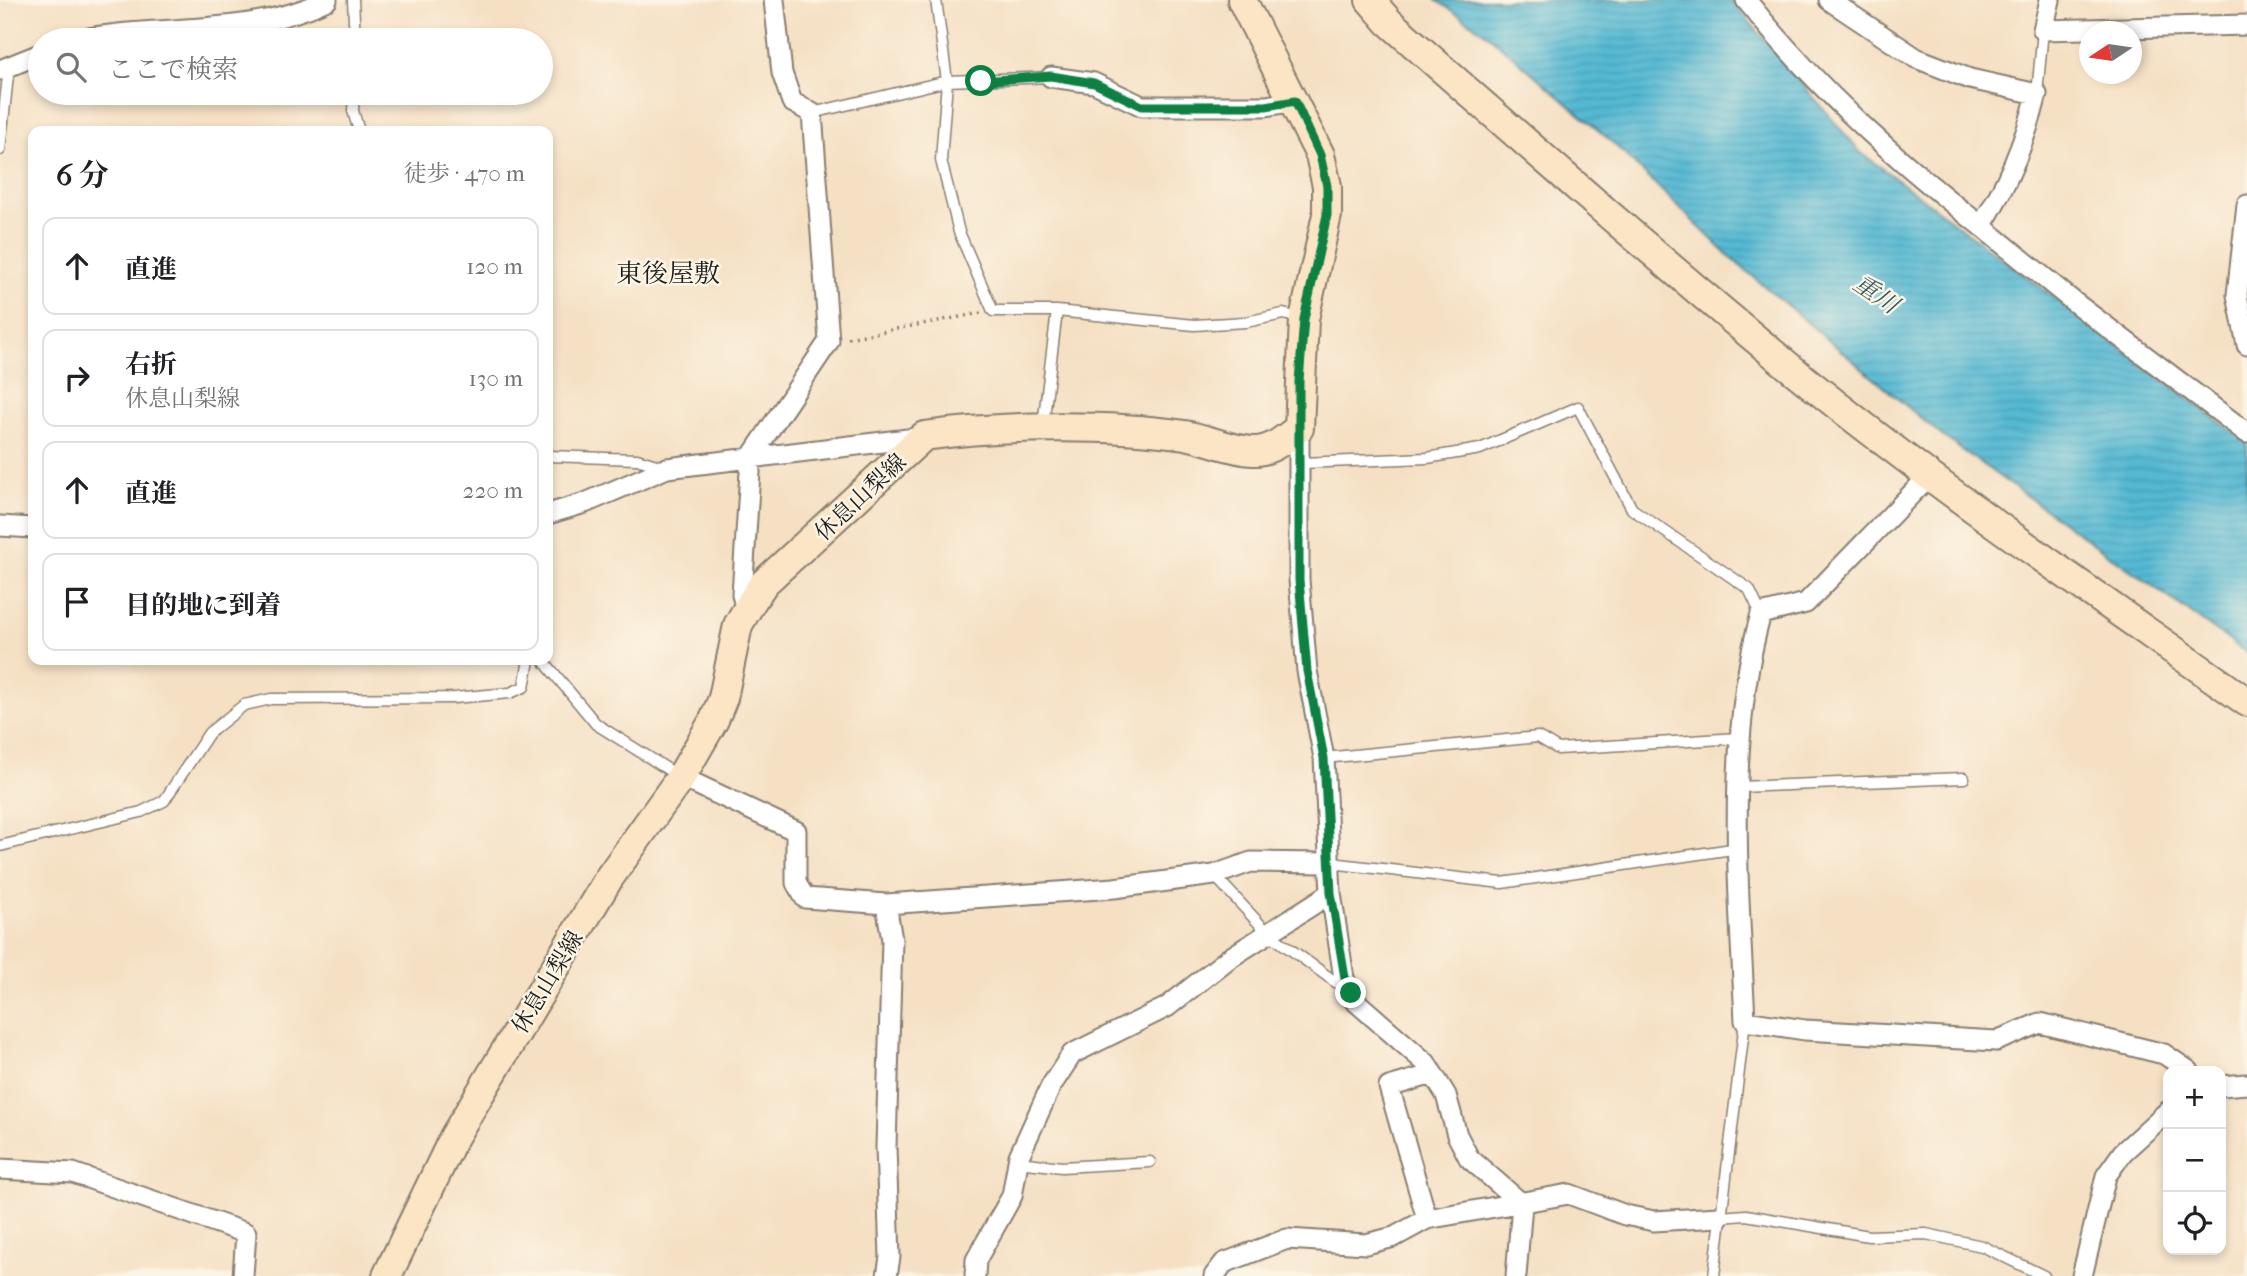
<!DOCTYPE html>
<html lang="ja">
<meta charset="utf-8">
<style>
body{margin:0;font-family:"IM FELL French Canon","Noto Serif JP",serif;background:#f6f6f6;color:#202124}
.controls{position:absolute;right:21px;bottom:21px;display:grid;overflow:hidden;border-radius:14px;box-shadow:0 4px 10px #0003}
.controls button{width:63px;height:63px;display:grid;place-items:center;padding:0;border:0;border-bottom:2px solid #e0e0e0;background:#fff;color:#202124;font:35px sans-serif}
.compass{position:absolute;left:2079px;top:21px;width:63px;height:63px;border-radius:50%;background:#fff;box-shadow:0 4px 10px #0003;rotate:257deg}
.stop{position:absolute;width:21px;height:21px;margin:-16px;border:5px solid #0b8043;border-radius:50%;background:#fff}
.stop.end{background:#0b8043;border-color:#fff;box-shadow:0 2px 7px #0008}
.list{margin:0;padding:0;list-style:none}
h2{display:flex;justify-content:space-between;align-items:center;height:91px;margin:0;padding:0 28px;font-size:30px}
h2 small{font-size:23px;font-weight:400;color:#757577}
.list li{display:grid;grid-template-columns:46px 1fr auto;gap:21px;align-items:center;box-sizing:border-box;height:98px;margin:0 14px 14px;padding:0 14px;border:2px solid #e0e0e0;border-radius:14px}
.list b{display:block;font-size:26px;white-space:nowrap}
.list p{margin:0;font-size:23px;white-space:nowrap;color:#757577}
.list em{font-size:23px;font-style:normal;color:#757577}
.icon{flex:none;width:38px;height:38px;fill:none;stroke:currentColor;stroke-width:2;stroke-linecap:round;stroke-linejoin:round}
.map{position:relative;flex:none;width:2247px;height:1276px;overflow:hidden}
.search{position:absolute;background:#fff;box-shadow:0 4px 10px #0003;left:28px;top:28px;width:525px;height:77px;display:flex;align-items:center;gap:18px;box-sizing:border-box;padding:0 24px;border-radius:38px;color:#757577;font-size:26px}
.panel{position:absolute;background:#fff;box-shadow:0 4px 10px #0003;left:28px;top:126px;width:525px;height:539px;border-radius:14px}
.map>svg:first-child{display:block}
.water{fill:url(#water-rules);stroke:#386a78;stroke-width:2}
.lines{fill:none;stroke-linecap:round;stroke-linejoin:round}
.lane-casing{stroke:#887e70;stroke-width:13}
.street-casing{stroke:#887e70;stroke-width:23}
.secondary-casing{stroke:#887e70;stroke-width:32}
.path{stroke:#887e70;stroke-width:3.5;stroke-dasharray:2 5;stroke-linecap:butt}
.lane{stroke:#fff;stroke-width:10}
.street{stroke:#fff;stroke-width:19}
.secondary{stroke:#fce5c4;stroke-width:28}
.route{stroke:#0b8043;stroke-width:9}
.labels{text-anchor:middle;stroke-width:5;stroke-linejoin:round;paint-order:stroke}
.street-label{font-size:23px;fill:#1c1c1c;stroke:#fcf5e5}
.water-label{font-size:24px;font-style:italic;fill:#325b65;stroke:#fcf5e5}
.quarter-label{font-size:26px;fill:#1c1c1c;stroke:#fcf5e5}
</style>
<div class="map">
<svg width="2247" height="1276" viewBox="0 0 2247 1276">
<defs>
<pattern id="water-rules" width="6" height="5" patternUnits="userSpaceOnUse" patternTransform="scale(1.75)"><rect width="6" height="5" fill="#54b9d3"/><path d="M0 2.5h6" fill="none" stroke="#499eb5"/></pattern>
</defs>
<rect width="100%" height="100%" fill="#fcf5e5"/>
<filter id="ink" filterUnits="userSpaceOnUse"><feTurbulence type="fractalNoise" baseFrequency=".0143" numOctaves="2"/><feDisplacementMap in="SourceGraphic" scale="14" xChannelSelector="R" yChannelSelector="G"/><feConvolveMatrix kernelMatrix="1 2 1 2 8 2 1 2 1" color-interpolation-filters="sRGB"/></filter>
<filter id="wash" filterUnits="userSpaceOnUse"><feTurbulence type="fractalNoise" baseFrequency=".00686" numOctaves="4" result="noise"/><feDisplacementMap in="SourceGraphic" scale="28" xChannelSelector="R" yChannelSelector="G"/><feGaussianBlur stdDeviation="1.57" result="paint"/><feColorMatrix in="noise" values="0 0 0 0 0 0 0 0 0 0 0 0 0 0 0 0 0 1.4 0 .05"/><feComposite in="paint" operator="in"/></filter>
<g filter="url(#wash)">
<rect width="100%" height="100%" fill="#f5e0c4"/>
<path class="water" d="M1436,0H1731L1859,151L2247,442V653L1941,435L1731,258L1613,143L1487,34Z"/>
</g>
<g filter="url(#ink)">
<g class="lines">
<defs>
<path id="lane" d="M353,0L355,40
M936,0L947,81L941,160L959,232L993,311H1057L1194,325L1246,322L1283,314L1300,318
M354,93L353,111L359,131
M2037,94L2043,30
M812,113L947,81L1051,77
M0,150L9,66
M1043,425L1057,311
M548,456L637,459L663,467
M1302,463L1427,458L1480,449L1578,407L1632,509L1749,589L1761,614
M543,660L596,724L680,777
M1324,758L1538,737L1558,749L1739,738
M1740,787L1964,778
M0,846L141,812L164,801L209,733L244,705L271,699L454,698L510,693L524,687L529,660
M1331,863L1502,883L1739,848
M1214,875L1268,933L1345,989
M1018,1162L1062,1167L1150,1162
M1719,1217L1746,1215L1869,1236L1926,1234L1982,1246L2044,1276
M1714,1276L1745,1021"/>
<path id="street" d="M1746,0C1817,89 1892,156 1981,226
M1829,0L1916,58L1970,79L2037,94C2025,143 2008,184 1981,226L2074,302L2247,433
M2050,0L2043,30L2247,25
M78,40C161,23 249,38 327,0
M0,70L40,54
M1051,77L1094,83L1142,106H1266L1295,101
M2247,205L2237,295L2247,345
M1299,428V580L1307,671L1324,758L1331,893L1344,978L1354,1000L1426,1063L1446,1095L1457,1135L1469,1158L1522,1204
M1929,476L1806,603L1761,614C1725,740 1739,891 1745,1021L1805,1030L1996,1041L2040,1023L2164,1054L2189,1071
M548,514L585,503L667,468L924,437
M0,526L33,528
M746,611L742,594L751,457L829,341L812,113L792,102L782,73L774,0
M681,777L796,831V883L805,898L886,904L1114,888L1214,875L1251,862L1331,863
M886,904L892,940L886,1147L890,1257L887,1276
M2221,1086L2247,1084
M0,1169L73,1173L246,1233L243,1276
M1427,1219L1389,1087L1433,1074
M975,1276L976,1260L1012,1196L1019,1156L1051,1086L1072,1054L1167,1007L1228,959L1331,893
M1214,1276L1224,1263L1287,1239L1366,1244L1394,1237L1427,1219L1569,1194L1625,1215L1654,1221L1719,1217
M1516,1276L1522,1204
M2082,1276L2106,1176L2123,1152L2168,1111"/>
<path id="secondary" d="M1370,0L1389,22C1524,141 1659,260 1798,374C1942,491 2096,595 2247,702
M387,1276L454,1137L609,878L681,777L714,720L723,698L738,625L752,601L764,583L924,436C1003,425 1107,424 1185,435C1208,439 1230,450 1253,451C1271,452 1286,438 1299,428L1304,319L1327,215V186L1320,155L1242,0"/>
</defs>
<use href="#lane" class="lane-casing"/>
<use href="#street" class="street-casing"/>
<use href="#secondary" class="secondary-casing"/>
<path class="path" d="M848,338L981,313"/>
<use href="#lane" class="lane"/>
<use href="#street" class="street"/>
<use href="#secondary" class="secondary"/>
</g>
</g>
<g class="lines" filter="url(#ink)">
<path class="route" d="M981,81L1051,76L1094,83L1142,106H1266L1295,101L1320,155L1327,186V215L1304,319L1299,381V580L1307,671L1324,758L1331,893L1345,978L1351,993"/>
</g>
<g class="labels">
<g class="street-label">
<text transform="translate(860 497) rotate(-43)" y="8">休息山梨線</text>
<text transform="translate(547 982) rotate(-59)" y="8">休息山梨線</text>
</g>
<g class="water-label">
<text transform="translate(1876 294) rotate(34)" y="8">重川</text>
</g>
<g class="quarter-label">
<text x="668" y="282">東後屋敷</text>
</g>
</g>
</svg>
<div class="controls">
<button>+</button>
<button>−</button>
<button><svg class="icon" aria-label="locate" viewBox="0 0 24 24"><circle cx="12" cy="12" r="6"/><path d="M12 2v4M12 18v4M2 12h4M18 12h4"/></svg></button>
</div>
<svg class="compass" viewBox="-18 -18 36 36"><path d="M0-13l5 13h-10z" fill="#e53935"/><path d="M0 13l5-13h-10z" fill="#757577"/></svg>
<div class="stop" style="left:981px;top:81px"></div>
<div class="stop end" style="left:1351px;top:993px"></div>
<div class="search"><svg class="icon" aria-label="search" viewBox="0 0 24 24"><circle cx="10" cy="10" r="6"/><path d="M15 15l6 6"/></svg>ここで検索</div>
<section class="panel">
<h2>6 分<small>徒歩 · 470 m</small></h2>
<ul class="list">
<li><svg class="icon" aria-label="ahead" viewBox="0 0 24 24"><path d="M12 20V5M6 11l6-6 6 6"/></svg><div><b>直進</b></div><em>120 m</em></li>
<li><svg class="icon" aria-label="right" viewBox="0 0 24 24"><path d="M7 20v-9h11M14 6l5 5-5 5"/></svg><div><b>右折</b><p>休息山梨線</p></div><em>130 m</em></li>
<li><svg class="icon" aria-label="ahead" viewBox="0 0 24 24"><path d="M12 20V5M6 11l6-6 6 6"/></svg><div><b>直進</b></div><em>220 m</em></li>
<li><svg class="icon" aria-label="arrive" viewBox="0 0 24 24"><path d="M6 21V4h12l-3 4 3 4H6"/></svg><div><b>目的地に到着</b></div></li>
</ul>
</section>
</div>
